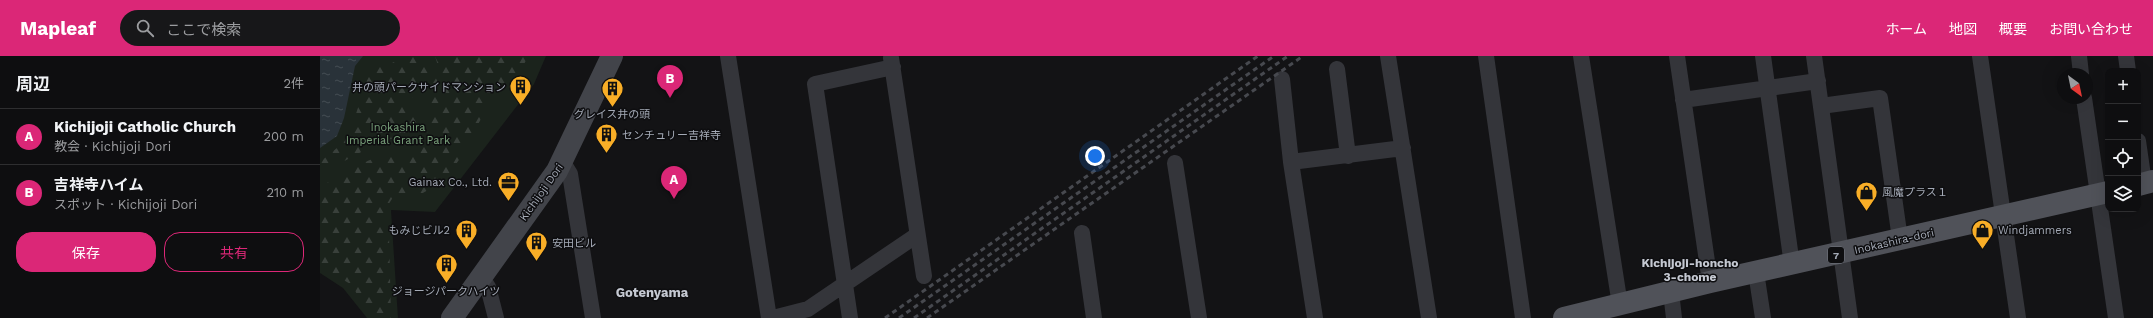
<!DOCTYPE html>
<html lang="ja">
<meta charset="utf-8">
<style>
body{margin:0;font-family:"Work Sans","Noto Sans JP",sans-serif;background:#171719;color:#f1f3f6}
.controls{position:absolute;right:12px;top:12px;display:grid;overflow:hidden;border-radius:8px;box-shadow:0 4px 16px #0002}
.controls button{width:36px;height:36px;display:grid;place-items:center;padding:0;border:0;border-bottom:1px solid #2e2e30;background:#0e0e10;color:#f1f3f6;font:20px sans-serif}
.compass{position:absolute;left:1737px;top:12px;width:36px;height:36px;border-radius:50%;background:#0e0e10;box-shadow:0 4px 16px #0002;rotate:147deg}
.you{position:absolute;left:775px;top:100px;width:14px;height:14px;margin:-10px;border:3px solid #fff;border-radius:50%;background:#1a73e8;box-shadow:0 0 0 6px #1a73e833}
.badge{display:grid;place-items:center;width:26px;height:26px;border-radius:50%;background:#db2777;color:#fff;font-size:13px;font-weight:700}
.pin{position:absolute;translate:-50% -33px;filter:drop-shadow(0 1px 2px #0008)}
.pin::after{content:'';position:absolute;top:21px;width:14px;height:12px;background:inherit;clip-path:polygon(0 0,100% 0,50% 100%)}
.list{margin:0;padding:0;list-style:none}
h2{display:flex;justify-content:space-between;align-items:center;height:52px;margin:0;padding:0 16px;font-size:17px}
h2 small{font-size:13px;font-weight:400;color:#9b9c9f}
.list li{display:grid;grid-template-columns:26px 1fr auto;gap:12px;align-items:center;box-sizing:border-box;height:56px;padding:0 16px;border-top:1px solid #2e2e30}
.list b{display:block;font-size:15px;white-space:nowrap}
.list p{margin:0;font-size:13px;white-space:nowrap;color:#9b9c9f}
.list em{font-size:13px;font-style:normal;color:#9b9c9f}
.actions{display:flex;gap:8px;padding:12px 16px}
.actions a{flex:1;padding:9px 0;border:1px solid #db2777;border-radius:16px;text-align:center;font-size:14px;color:#db2777}
.actions .main{background:#db2777;color:#fff}
.icon{flex:none;width:22px;height:22px;fill:none;stroke:currentColor;stroke-width:2;stroke-linecap:round;stroke-linejoin:round}
.map{position:relative;flex:none;width:1833px;height:262px;overflow:hidden}
header{display:flex;align-items:center;gap:24px;box-sizing:border-box;height:56px;padding:0 20px;background:#db2777;color:#fff}
header strong{font-size:19px}
nav{display:flex;gap:22px;margin-inline-start:auto;font-size:14px}
.search{width:280px;height:36px;background:#171719;display:flex;align-items:center;gap:10px;box-sizing:border-box;padding:0 14px;border-radius:22px;color:#9b9c9f;font-size:15px}
main{display:flex}
aside{flex:1;background:#0e0e10}
.map>svg:first-child{display:block}
.green{fill:#1b231c}
.forest{fill:url(#forest-firs)}
.water{fill:url(#water-ripples)}
.lines{fill:none;stroke-linecap:round;stroke-linejoin:round}
.minor{stroke:#34353a;stroke-width:16}
.secondary{stroke:#42444a;stroke-width:22}
.primary{stroke:#505259;stroke-width:22}
.rail{stroke:#47494f;stroke-width:3;stroke-dasharray:5 4;stroke-linecap:butt}
.labels{text-anchor:middle;stroke-width:3;stroke-linejoin:round;paint-order:stroke}
.shield{fill:#0e0e10;stroke:#777b84;stroke-width:1}
.shield-label{font-size:10px;font-weight:bold;fill:#a4aab6}
.poi-label{font-size:11px;fill:#a4aab6;stroke:#0e0e10;text-anchor:start}
.park-label{font-size:11px;fill:#7aa27c;stroke:#0e0e10}
.street-label{font-size:11px;fill:#a4aab6;stroke:#0e0e10}
.neighbourhood-label{font-size:12px;font-weight:bold;fill:#c5c9d2;stroke:#0e0e10}
.quarter-label{font-size:13px;font-weight:bold;fill:#c5c9d2;stroke:#0e0e10}
</style>
<header>
<strong>Mapleaf</strong>
<div class="search"><svg class="icon" aria-label="search" viewBox="0 0 24 24"><circle cx="10" cy="10" r="6"/><path d="M15 15l6 6"/></svg>ここで検索</div>
<nav><a>ホーム</a><a>地図</a><a>概要</a><a>お問い合わせ</a></nav>
</header>
<main>
<aside>
<h2>周辺<small>2件</small></h2>
<ul class="list">
<li><span class="badge">A</span><div><b>Kichijoji Catholic Church</b><p>教会 · Kichijoji Dori</p></div><em>200 m</em></li>
<li><span class="badge">B</span><div><b>吉祥寺ハイム</b><p>スポット · Kichijoji Dori</p></div><em>210 m</em></li>
</ul>
<div class="actions"><a class="main">保存</a><a>共有</a></div>
</aside>
<div class="map">
<svg width="1833" height="262" viewBox="0 0 1833 262">
<defs>
<pattern id="forest-firs" width="22" height="20" patternUnits="userSpaceOnUse"><rect width="22" height="20" fill="#1b231c"/><path d="M5 1l3.5 6h-7zM16 11l3.5 6h-7z" fill="#39403b"/></pattern>
<pattern id="water-ripples" width="26" height="14" patternUnits="userSpaceOnUse"><rect width="26" height="14" fill="#293239"/><path d="M2 4q2-2 4 0t4 0M15 11q2-2 4 0t4 0" fill="none" stroke="#454d53"/></pattern>
</defs>
<rect width="100%" height="100%" fill="#131315"/>
<path class="green" d="M0,0H226L214,28L115,156L71,154L78,262H47L23,232L0,217Z"/>
<path class="forest" d="M87,0H106L109,17L87,49L97,67L93,76L58,87L0,118V106L23,87L33,67L49,18L59,8L72,7Z
M115,0H209L195,22L164,57L141,101L124,125L101,138H75L65,154L69,179L71,262H53L46,255L32,229L0,210V134C7,123 46,104 59,101C70,99 81,102 93,99L110,72V32L120,16Z"/>
<path class="water" d="M0,0H43L35,10L24,62L17,80L0,92Z"/>
<g class="lines">
<path class="minor" d="M408,0L449,262
M1068,0L1109,262
M1166,0L1203,262
M1261,0L1300,249
M1357,0L1390,226
M1443,0L1472,209
M1494,0L1530,262
M1660,0L1698,262
M1759,0L1761,18
M1806,0L1808,15
M571,2L604,220
M1017,13L1028,100
M962,23L971,106L995,262
M1764,42L1796,262
M1363,44L1498,25
M1501,50L1560,42L1580,183
M1818,85L1824,127
M242,105L250,118L273,262
M971,106L1083,92
M855,107L879,262
M762,177L774,262
M1436,216L1443,262
M161,220L168,231L176,262
M1351,236L1354,262
M453,262L488,253L597,179
M530,262L495,28L573,11"/>
<path class="secondary" d="M132,262L237,115L292,0"/>
<path class="primary" d="M1818,129L1833,125
M1244,262L1390,226L1788,136"/>
<path class="rail" d="M565,262L938,0
M579,262L954,0
M594,262L968,0
M607,262L983,0"/>
</g>
<defs>
<symbol id="building-pin" viewBox="-11 -11 22 30"><path d="M0 17L-7.5 6A9.5 9.5 0 1 1 7.5 6Z" fill="#f9ae27" stroke="#0e0e10"/><path d="M-4-6H4V6H1V3H-1V6H-4ZM-2.5-4.3h1.7v1.8h-1.7ZM.8-4.3h1.7v1.8H.8ZM-2.5-1h1.7V.8h-1.7ZM.8-1h1.7V.8H.8Z" fill="#111"/></symbol>
<symbol id="office-pin" viewBox="-11 -11 22 30"><path d="M0 17L-7.5 6A9.5 9.5 0 1 1 7.5 6Z" fill="#f9ae27" stroke="#0e0e10"/><path d="M-6-3h4V-5.5h4V-3h4V5H-6ZM-1-4.5V-3h2v-1.5ZM-6 0V1H6V0Z" fill="#111"/></symbol>
<symbol id="shop-pin" viewBox="-11 -11 22 30"><path d="M0 17L-7.5 6A9.5 9.5 0 1 1 7.5 6Z" fill="#f9ae27" stroke="#0e0e10"/><path d="M-5-2.5h2.3a2.7 3.5 0 0 1 5.4 0H5L5.5 6h-11ZM-1.5-2.5h3a1.5 2.3 0 0 0-3 0Z" fill="#111"/></symbol>
</defs>
<g fill-rule="evenodd">
<use href="#building-pin" x="188" y="18" width="25" height="34"/>
<use href="#building-pin" x="280" y="20" width="25" height="34"/>
<use href="#building-pin" x="274" y="66" width="25" height="34"/>
<use href="#office-pin" x="176" y="114" width="25" height="34"/>
<use href="#shop-pin" x="1534" y="124" width="25" height="34"/>
<use href="#building-pin" x="134" y="162" width="25" height="34"/>
<use href="#shop-pin" x="1650" y="162" width="25" height="34"/>
<use href="#building-pin" x="204" y="174" width="25" height="34"/>
<use href="#building-pin" x="114" y="196" width="25" height="34"/>
</g>
<g class="labels">
<rect class="shield" x="1508" y="191" width="16" height="16" rx="3"/>
<g class="shield-label">
<text x="1516" y="203">7</text>
</g>
<g class="poi-label">
<text x="186" y="35" text-anchor="end">井の頭パークサイドマンション</text>
<text x="292" y="62" text-anchor="middle">グレイス井の頭</text>
<text x="302" y="83">センチュリー吉祥寺</text>
<text x="172" y="130" text-anchor="end">Gainax Co., Ltd.</text>
<text x="1562" y="140">風魔プラス１</text>
<text x="130" y="178" text-anchor="end">もみじビル2</text>
<text x="1678" y="178">Windjammers</text>
<text x="232" y="191">安田ビル</text>
<text x="126" y="239" text-anchor="middle">ジョージパークハイツ</text>
</g>
<g class="park-label">
<text x="78" y="75">Inokashira<tspan x="78" dy="13">Imperial Grant Park</tspan></text>
</g>
<g class="street-label">
<text transform="translate(221 136) rotate(-55)" y="4">Kichijoji Dori</text>
<text transform="translate(1574 185) rotate(-13)" y="4">Inokashira-dori</text>
</g>
<g class="neighbourhood-label">
<text x="1370" y="211">Kichijoji-honcho<tspan x="1370" dy="14">3-chome</tspan></text>
</g>
<g class="quarter-label">
<text x="332" y="241">Gotenyama</text>
</g>
</g>
</svg>
<div class="controls">
<button>+</button>
<button>−</button>
<button><svg class="icon" aria-label="locate" viewBox="0 0 24 24"><circle cx="12" cy="12" r="6"/><path d="M12 2v4M12 18v4M2 12h4M18 12h4"/></svg></button>
<button><svg class="icon" aria-label="layers" viewBox="0 0 24 24"><path d="M12 4l9 5-9 5-9-5zM3 14l9 5 9-5"/></svg></button>
</div>
<svg class="compass" viewBox="-18 -18 36 36"><path d="M0-13l5 13h-10z" fill="#e53935"/><path d="M0 13l5-13h-10z" fill="#9b9c9f"/></svg>
<div class="you"></div>
<div class="pin badge" style="left:354px;top:143px">A</div>
<div class="pin badge" style="left:350px;top:42px">B</div>
</div>
</main>
